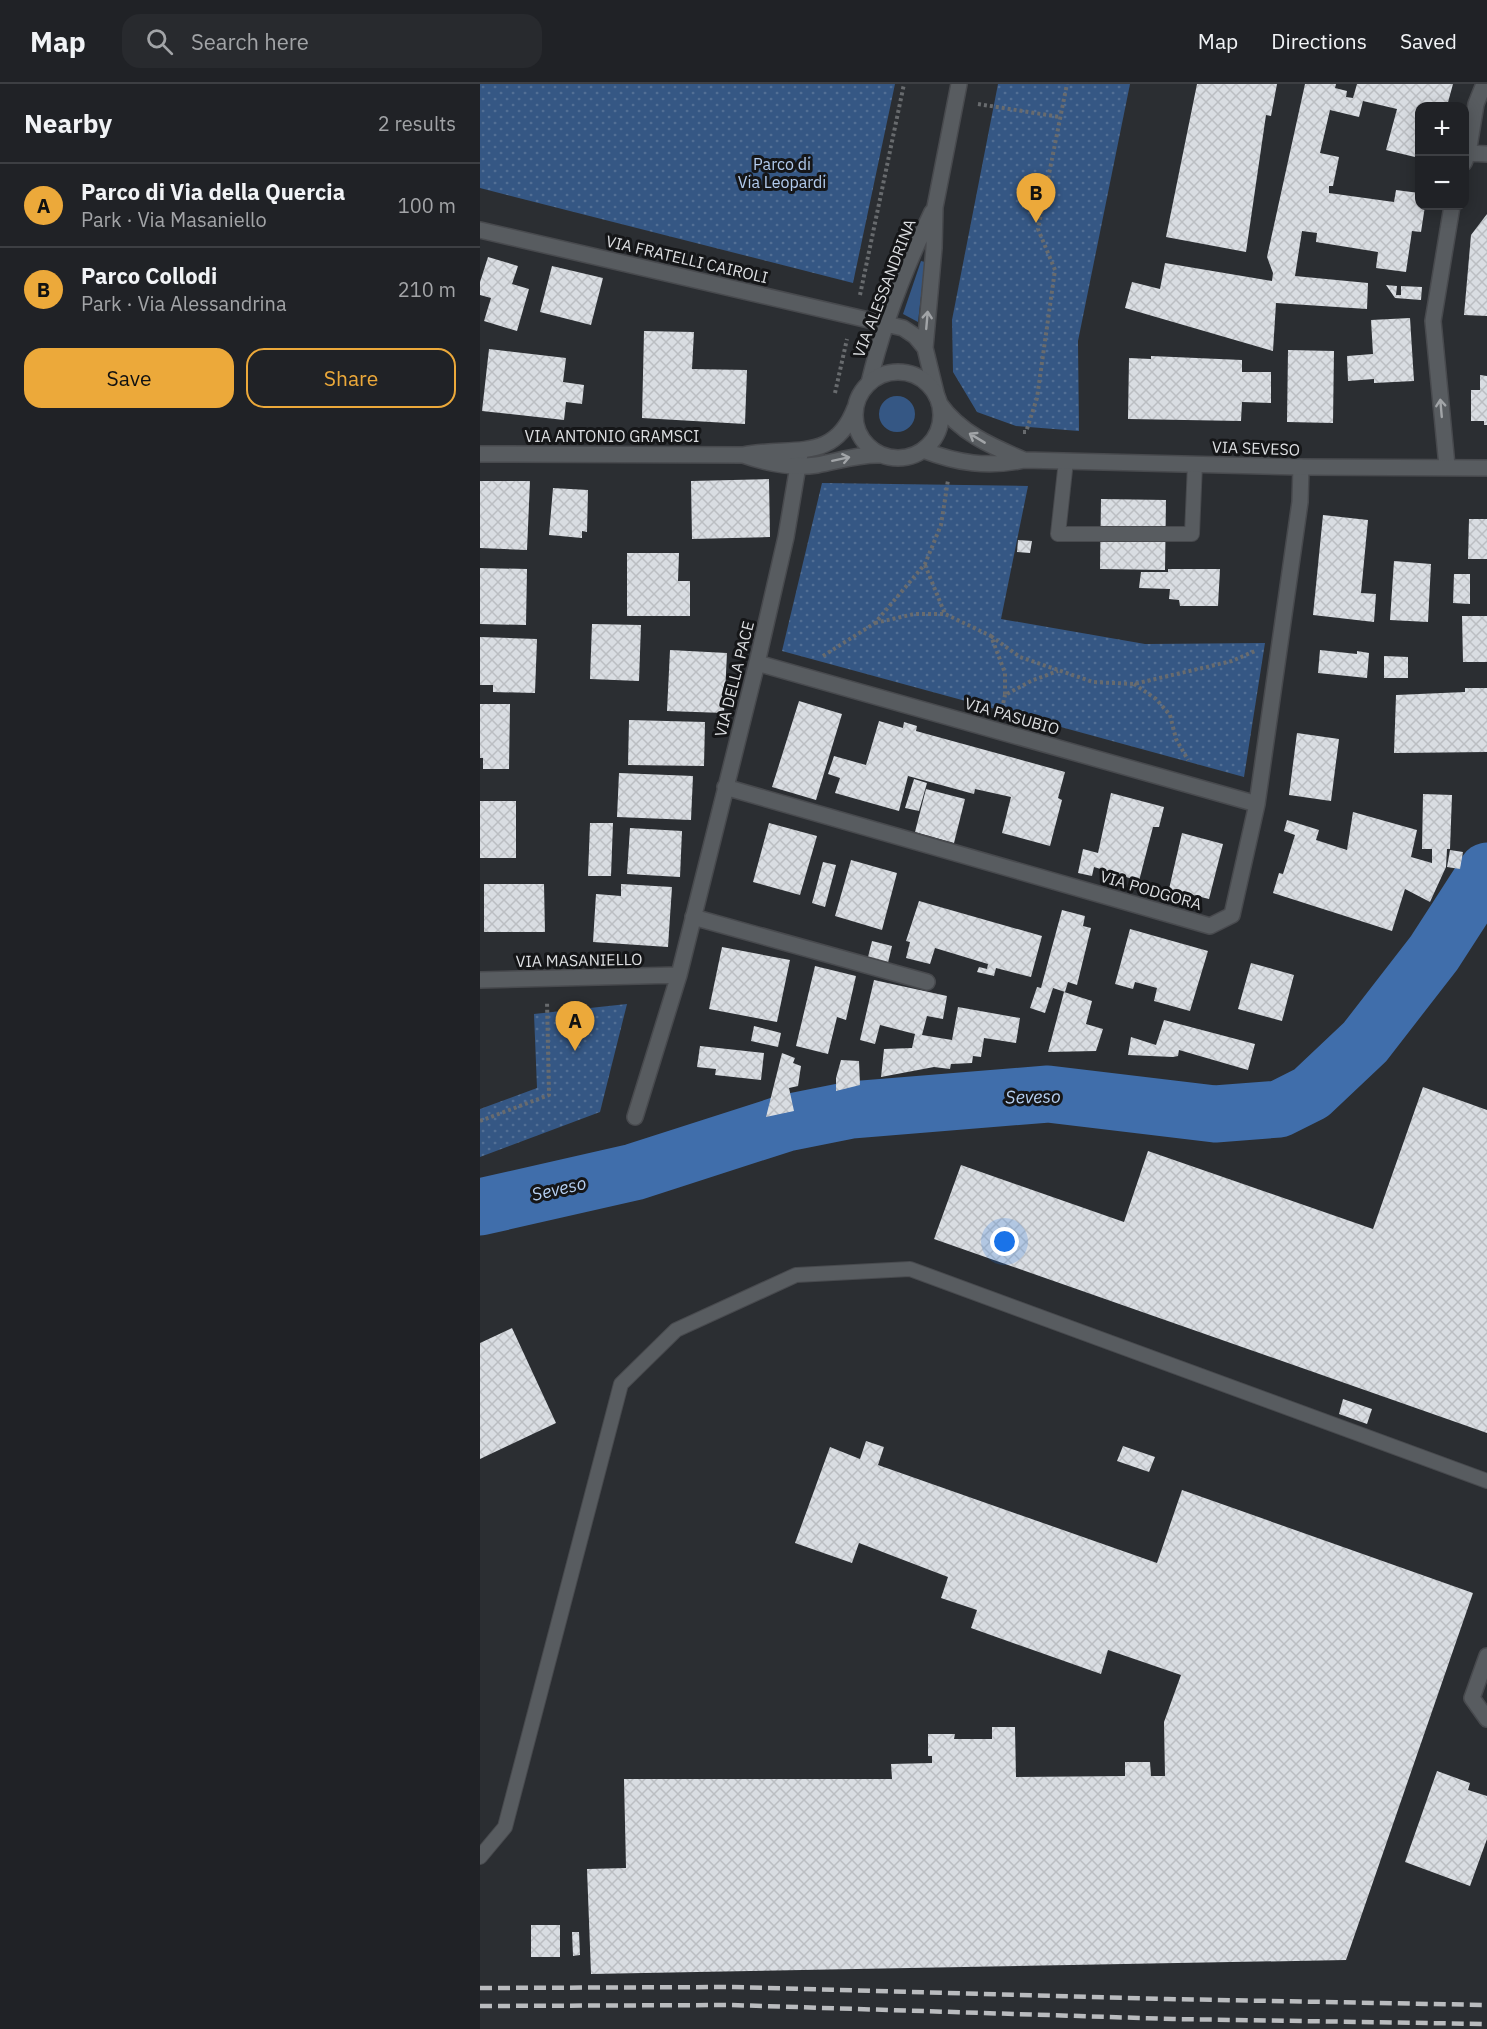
<!DOCTYPE html>
<meta charset="utf-8">
<style>
body{margin:0;font-family:"IBM Plex Sans",sans-serif;background:#282a2e;color:#f1f3f6}
.controls{position:absolute;right:18px;top:18px;display:grid;overflow:hidden;border-radius:12px;box-shadow:0 3px 15px #0003}
.controls button{width:54px;height:54px;display:grid;place-items:center;padding:0;border:0;border-bottom:2px solid #3d3f43;background:#202226;color:#f1f3f6;font:30px sans-serif}
.you{position:absolute;left:525px;top:1158px;width:21px;height:21px;margin:-15px;border:4px solid #fff;border-radius:50%;background:#1a73e8;box-shadow:0 0 0 9px #1a73e833}
.badge{display:grid;place-items:center;width:39px;height:39px;border-radius:50%;background:#eca93a;color:#111;font-size:20px;font-weight:700}
.pin{position:absolute;translate:-50% -50px;filter:drop-shadow(0 2px 3px #0008)}
.pin::after{content:'';position:absolute;top:32px;width:21px;height:18px;background:inherit;clip-path:polygon(0 0,100% 0,50% 100%)}
.list{margin:0;padding:0;list-style:none}
h2{display:flex;justify-content:space-between;align-items:center;height:78px;margin:0;padding:0 24px;font-size:26px}
h2 small{font-size:20px;font-weight:400;color:#a2a4a7}
.list li{display:grid;grid-template-columns:39px 1fr auto;gap:18px;align-items:center;box-sizing:border-box;height:84px;padding:0 24px;border-top:2px solid #3d3f43}
.list b{display:block;font-size:22px;white-space:nowrap}
.list p{margin:0;font-size:20px;white-space:nowrap;color:#a2a4a7}
.list em{font-size:20px;font-style:normal;color:#a2a4a7}
.actions{display:flex;gap:12px;padding:18px 24px}
.actions a{flex:1;padding:14px 0;border:2px solid #eca93a;border-radius:18px;text-align:center;font-size:21px;color:#eca93a}
.actions .main{background:#eca93a;color:#111}
.icon{flex:none;width:33px;height:33px;fill:none;stroke:currentColor;stroke-width:2;stroke-linecap:round;stroke-linejoin:round}
.map{position:relative;flex:none;width:1007px;height:1945px;overflow:hidden}
header{display:flex;align-items:center;gap:36px;box-sizing:border-box;height:84px;padding:0 30px;background:#202226;border-bottom:2px solid #3d3f43}
header strong{font-size:28px}
nav{display:flex;gap:33px;margin-inline-start:auto;font-size:21px}
.search{width:420px;height:54px;background:#282a2e;display:flex;align-items:center;gap:15px;box-sizing:border-box;padding:0 21px;border-radius:18px;color:#a2a4a7;font-size:22px}
main{display:flex}
aside{flex:1;background:#202226}
.map>svg:first-child{display:block}
.green{fill:#355784}
.park{fill:url(#park-dots)}
.lines{fill:none;stroke-linecap:round;stroke-linejoin:round}
.river{stroke:#406eab;stroke-width:57}
.building{fill:url(#building-cross-hatch)}
.service-casing{stroke:#484a4e;stroke-width:16}
.minor-casing{stroke:#484a4e;stroke-width:18}
.tertiary-casing{stroke:#484a4e;stroke-width:18}
.path{stroke:#686b6e;stroke-width:4;stroke-dasharray:3 3;stroke-linecap:butt}
.service{stroke:#585c60;stroke-width:14}
.minor{stroke:#585c60;stroke-width:15}
.tertiary{stroke:#585c60;stroke-width:15}
.rail{stroke:#babcbf;stroke-width:4.5;stroke-dasharray:12 6;stroke-linecap:butt}
.oneway{stroke:#a1a4a7}
.labels{text-anchor:middle;stroke-width:6;stroke-linejoin:round;paint-order:stroke}
.park-label{font-size:16px;fill:#b3ccee;stroke:#151618}
.street-label{font-size:16px;fill:#dcdee1;stroke:#151618}
.water-label{font-size:18px;font-style:italic;fill:#b5cff1;stroke:#151618}
</style>
<header>
<strong>Map</strong>
<div class="search"><svg class="icon" aria-label="search" viewBox="0 0 24 24"><circle cx="10" cy="10" r="6"/><path d="M15 15l6 6"/></svg>Search here</div>
<nav><a>Map</a><a>Directions</a><a>Saved</a></nav>
</header>
<main>
<aside>
<h2>Nearby<small>2 results</small></h2>
<ul class="list">
<li><span class="badge">A</span><div><b>Parco di Via della Quercia</b><p>Park · Via Masaniello</p></div><em>100 m</em></li>
<li><span class="badge">B</span><div><b>Parco Collodi</b><p>Park · Via Alessandrina</p></div><em>210 m</em></li>
</ul>
<div class="actions"><a class="main">Save</a><a>Share</a></div>
</aside>
<div class="map">
<svg width="1007" height="1945" viewBox="0 0 1007 1945">
<defs>
<pattern id="park-dots" width="8" height="8" patternUnits="userSpaceOnUse" patternTransform="scale(1.5)"><rect width="8" height="8" fill="#355784"/><path d="M2 2h.1M6 6h.1" fill="none" stroke="#526f95" stroke-width="1.8" stroke-linecap="round"/></pattern>
<pattern id="building-cross-hatch" width="8" height="8" patternUnits="userSpaceOnUse" patternTransform="scale(1.5)"><rect width="8" height="8" fill="#d9dde2"/><path d="M0 0l8 8M0 8l8-8" fill="none" stroke="#bbbec2"/></pattern>
</defs>
<rect width="100%" height="100%" fill="#2b2e32"/>
<path class="green" d="M441,177L445,178L438,238L423,230Z
M399 330a18 18 0 1 1 36 0a18 18 0 1 1-36 0Z"/>
<path class="park" d="M0,0H415L373,199L0,104Z
M518,0H650L598,257L599,347L536,342L497,328L473,288L472,236Z
M342,399L548,402L521,535L665,560L785,559L764,693L302,567Z
M147,920L120,1028L0,1073V1025L57,1004L54,930Z"/>
<g class="lines">
<path class="river" d="M0,1123L154,1088L306,1039L371,1026L568,1010L735,1030L799,1025L831,1009L885,958L954,869L1007,787"/>
</g>
<path class="building" d="M717,0H797L791,32L786,31L766,168L686,153Z
M825,0H856L855,4L867,7L866,13L873,14L877,0H973L967,22H939V74L906,66L917,25L883,17L879,33L850,26L840,69L859,73L853,102H849V109L914,118L916,106L939,109V122H945L941,148L932,147L926,188L896,184L898,168L836,158L837,149L822,147L815,192L888,199L887,225L796,219L793,267L645,224L652,198L680,205L685,179L792,197L793,189L787,173Z
M1007,130V232L984,231L991,151Z
M8,173L38,182L32,200L49,205L37,247L4,237L11,214L0,211V198Z
M72,182L123,194L111,241L60,228Z
M906,201L917,202L916,211H921V202L942,203L941,216L915,214Z
M930,234L934,297L894,299V295L868,297L867,272L893,270L891,236Z
M164,247L214,248L212,285L267,286L265,340L162,334Z
M9,265L86,274L83,298L104,301L102,320L86,318L84,336L2,327Z
M808,266L854,267L853,339L807,338Z
M671,272L762,276V288H791V319L762,318L761,337L648,335L649,274L671,275Z
M1000,291L1007,292V341H1004V337H991V306H1000Z
M289,395L290,453L212,455L211,397Z
M0,397H50L47,466L0,464Z
M73,404L108,406L107,448L102,447V454L69,451Z
M621,415L686,416L685,486L620,485Z
M843,431L888,436L881,509L896,510L894,538L833,531Z
M989,435H1007V475H988Z
M538,456L552,457L550,469L537,468Z
M147,469H199L198,497H210V532H147Z
M914,477L951,480L948,538L910,536Z
M0,484L47,485L46,541L0,540Z
M688,485H740L738,522H700L699,516L689,515L690,505L659,504L661,488H688Z
M974,490H990V520L973,519Z
M982,532H1007V578H983Z
M112,540L161,541L159,597L110,595Z
M0,553L57,555L55,609L13,608V601H0Z
M190,566L247,569L244,629L187,627Z
M840,566L877,570V567L889,569L887,594L838,589Z
M904,572L928,573V594H904Z
M985,604H1007V668L914,669L916,611L985,608Z
M319,617L362,630L336,716L292,703Z
M0,620H30L29,685H3V674H0Z
M149,636L225,638L224,682L148,681Z
M399,637L423,644L424,638L437,642L436,647L585,688L578,714L582,716L570,762L522,749L531,713L495,705L494,710L428,692L419,727L355,709L360,694L348,690L354,672L386,681Z
M817,649L859,655L851,717L809,711Z
M139,689L213,692L211,736L137,733Z
M434,695L447,699L439,727L425,724Z
M446,705L485,715L474,759L435,748Z
M631,709L684,723L679,743H673L659,797L614,783L612,792L598,789L603,765L618,769Z
M943,710L972,711L970,765H967L966,783L950,818L925,805L912,847L793,809L799,789L803,790L815,751L804,747L807,736L839,746L836,756L867,766L873,728L937,746L931,773L952,779V765H942Z
M0,717H36V774H0Z
M110,739H133L131,792H108Z
M289,739L337,752L320,811L273,798Z
M150,744L202,747L200,793L147,790Z
M702,749L743,760L729,815L689,805Z
M970,766L983,768L980,785L967,783Z
M371,776L417,789L402,846L355,832Z
M343,778L356,781L345,823L332,819Z
M4,800H64L65,848H4Z
M141,800L192,803L188,863L113,858L116,810L141,812Z
M439,817L562,852L551,893L516,884L514,892L497,888L499,883L507,885L508,880L455,864L450,880L426,874L430,858L426,857Z
M582,826L605,832L603,842L611,844L597,901L588,898L585,908L573,904L565,929L550,924L557,903L561,904Z
M650,845L728,867L710,927L674,917L677,904L655,898L653,905L635,900Z
M392,857L412,862L407,883L387,877Z
M242,863L310,876L297,938L229,925Z
M771,879L814,891L802,937L758,925Z
M335,882L376,892L366,936L357,933L348,970L316,962Z
M394,896L467,912L463,935L447,932L442,951L472,956L478,923L540,934L536,959L504,954L501,973L493,972L492,979L471,980L470,985L454,983L401,993L404,965L432,964L435,950L400,941L395,960L380,956Z
M584,908L612,917L606,940L623,945L616,967L568,968Z
M684,936L775,960L768,986L699,966L698,972L693,973L648,971L651,953L676,961Z
M274,942L301,949L298,963L271,957Z
M220,962L284,969L281,996L235,991L236,985L217,983Z
M302,969L315,974L313,979L321,982L318,1002L309,1004L314,1027L286,1033Z
M361,976L379,977L380,1001L356,1007V994Z
M943,1003L1007,1026V1349L454,1155L481,1081L644,1138L668,1067L893,1145Z
M32,1244L76,1339L0,1375V1259Z
M863,1315L892,1325L887,1340L859,1330Z
M386,1357L404,1363L398,1381L677,1479L702,1406L993,1509L866,1876L111,1890L107,1785L146,1784L144,1695H412L411,1680L452,1679V1672H448V1650H475L474,1655H512V1643H535L536,1693L645,1692V1678H670L671,1692H685L684,1638L701,1591L628,1566L621,1590L491,1544L497,1526L461,1514L468,1493L379,1459L372,1479L315,1459L350,1363L380,1375Z
M643,1362L675,1373L669,1388L637,1377Z
M957,1687L990,1699L988,1706L1007,1712V1755L990,1802L925,1778Z
M51,1841H80V1873H51Z
M92,1848H99L100,1871L93,1872Z"/>
<g class="lines">
<defs>
<path id="service" d="M586,377L578,450H712L715,380
M0,1773L25,1743L141,1300L196,1246L316,1191L430,1185L1007,1397"/>
<path id="minor" d="M988,69L996,20L1004,0
M984,79L988,69L1007,70
M0,146L423,244L435,252L445,264
M389,299C403,240 426,182 452,128
M457,313L445,264L454,164L455,123L479,0
M967,382L953,237L972,122
M277,579L777,720
M245,703L730,842L752,831L777,720L820,418L821,383
M213,833L447,898
M0,896L199,891
M155,1033L199,891L277,579L306,453L320,370
M1007,1572L992,1614L1007,1635"/>
<path id="tertiary" d="M375 331a43 43 0 1 1 86 0a43 43 0 1 1-86 0Z
M459,319C480,349 511,362 544,376
M443,366C477,379 508,384 544,376L821,383L1007,384
M0,370L263,371C312,361 354,380 375,324
M263,371C286,379 312,385 337,381C359,377 379,370 401,371"/>
</defs>
<use href="#service" class="service-casing"/>
<use href="#minor" class="minor-casing"/>
<use href="#tertiary" class="tertiary-casing"/>
<path class="path" d="M498,20L580,33
M380,211L424,0
M355,309L367,255
M543,348H546L557,314L575,186L558,145L587,0
M445,481L465,530
M395,539L434,530H465L511,552L525,589V611L551,597L578,587
M511,552L540,573L613,598L654,600L752,577L775,567
M343,572L395,539L445,480L461,441L468,396
M654,600L676,615L690,631L696,655L708,676
M522,625L525,611
M0,1037L69,1011L67,917"/>
<use href="#service" class="service"/>
<use href="#minor" class="minor"/>
<use href="#tertiary" class="tertiary"/>
<path class="rail" d="M0,1904L252,1903L687,1915L1007,1921
M0,1922L251,1921L693,1935L1007,1940"/>
</g>
<defs><path id="oneway-shaft" d="M-6 0H5M1.5-3L5.5 0L1.5 3" fill="none" stroke-width="1.6" stroke-linecap="round" stroke-linejoin="round" transform="scale(1.5)"/></defs>
<g class="oneway">
<use href="#oneway-shaft" transform="translate(447 236) rotate(-85)"/>
<use href="#oneway-shaft" transform="translate(961 324) rotate(-95)"/>
<use href="#oneway-shaft" transform="translate(497 354) rotate(-149)"/>
<use href="#oneway-shaft" transform="translate(361 375) rotate(-12)"/>
</g>
<g class="labels">
<g class="park-label">
<text x="302" y="86">Parco di<tspan x="302" dy="18">Via Leopardi</tspan></text>
</g>
<g class="street-label">
<text transform="translate(207 175) rotate(13)" y="6">VIA FRATELLI CAIROLI</text>
<text transform="translate(404 204) rotate(-69)" y="6">VIA ALESSANDRINA</text>
<text x="132" y="358">VIA ANTONIO GRAMSCI</text>
<text transform="translate(776 364) rotate(2)" y="6">VIA SEVESO</text>
<text transform="translate(254 595) rotate(-76)" y="6">VIA DELLA PACE</text>
<text transform="translate(532 632) rotate(16)" y="6">VIA PASUBIO</text>
<text transform="translate(671 806) rotate(16)" y="6">VIA PODGORA</text>
<text transform="translate(99 876) rotate(-1)" y="6">VIA MASANIELLO</text>
</g>
<g class="water-label">
<text transform="translate(553 1013) rotate(-1)" y="6">Seveso</text>
<text transform="translate(79 1105) rotate(-13)" y="6">Seveso</text>
</g>
</g>
</svg>
<div class="controls">
<button>+</button>
<button>−</button>
</div>
<div class="you"></div>
<div class="pin badge" style="left:95px;top:967px">A</div>
<div class="pin badge" style="left:556px;top:139px">B</div>
</div>
</main>
